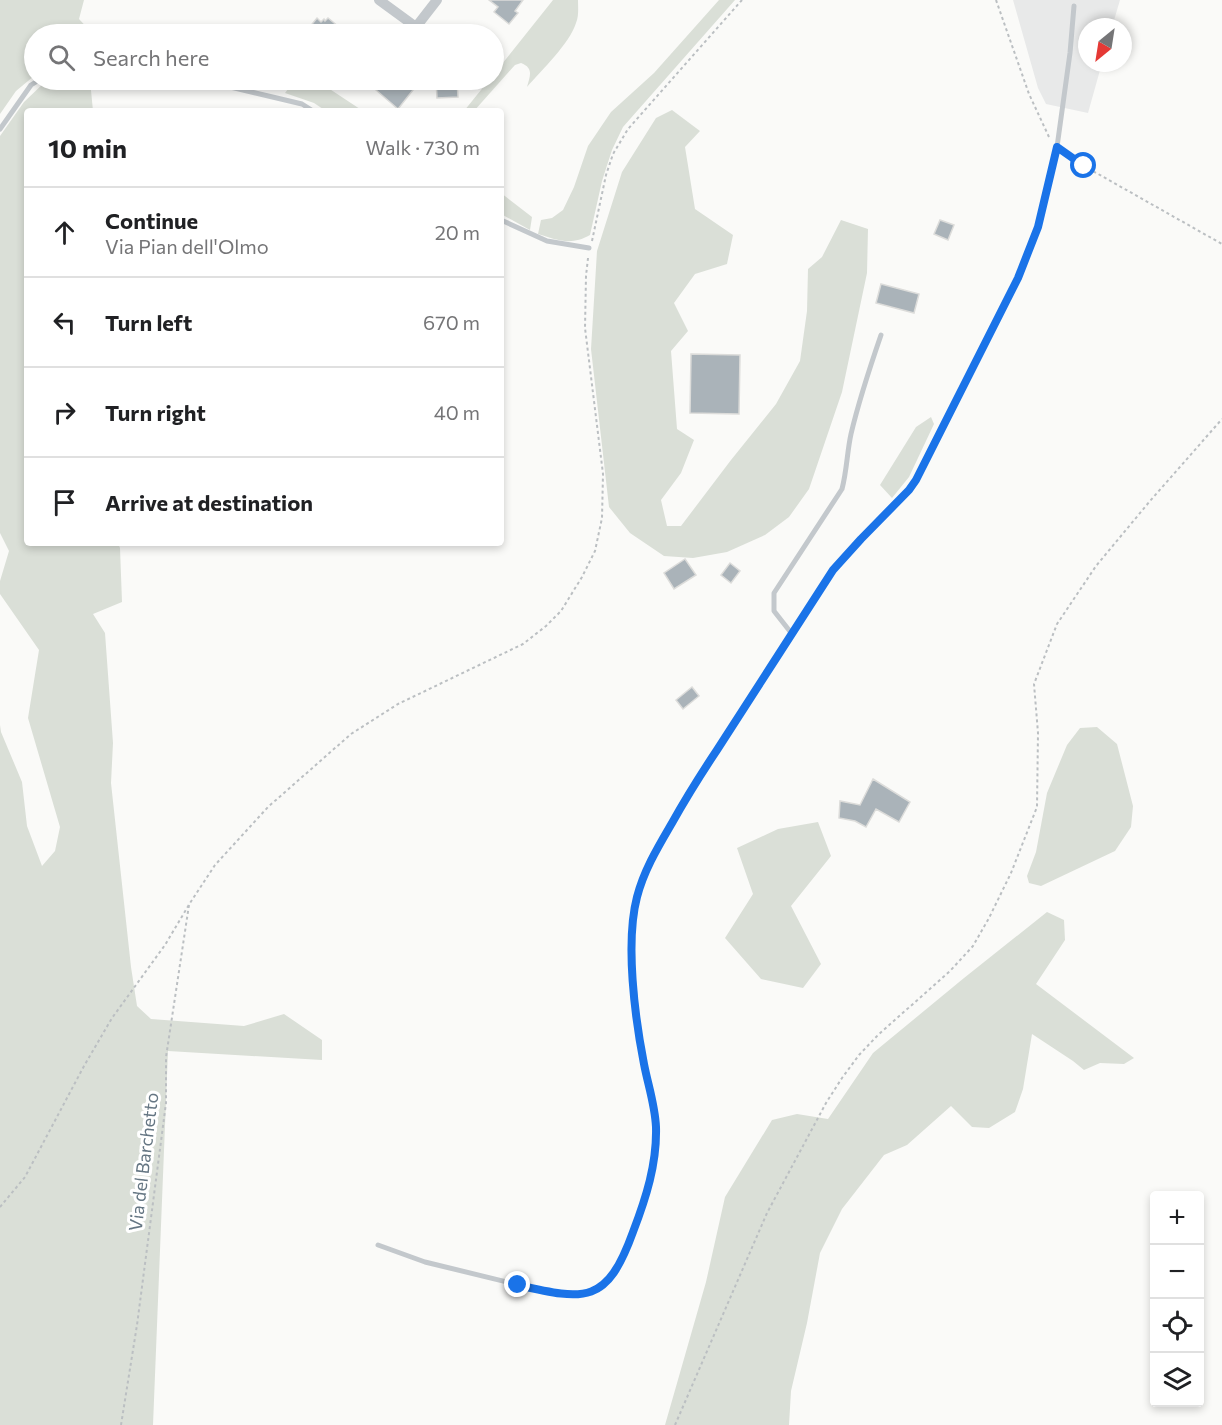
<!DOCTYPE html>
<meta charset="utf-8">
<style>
body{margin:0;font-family:Commissioner,sans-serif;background:#f6f6f6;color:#202124}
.controls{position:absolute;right:18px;bottom:18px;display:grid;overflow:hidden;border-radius:6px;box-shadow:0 3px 9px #0003}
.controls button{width:54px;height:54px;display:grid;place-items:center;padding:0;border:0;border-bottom:2px solid #e0e0e0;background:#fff;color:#202124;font:30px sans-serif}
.compass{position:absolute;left:1078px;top:18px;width:54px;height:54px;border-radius:50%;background:#fff;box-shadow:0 3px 9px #0003;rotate:210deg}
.stop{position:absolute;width:18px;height:18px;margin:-14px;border:4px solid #1a73e8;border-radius:50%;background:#fff}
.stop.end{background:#1a73e8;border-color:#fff;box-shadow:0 2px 6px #0008}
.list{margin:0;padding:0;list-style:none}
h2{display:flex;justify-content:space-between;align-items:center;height:78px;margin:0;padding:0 24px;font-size:26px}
h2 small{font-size:20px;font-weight:400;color:#757577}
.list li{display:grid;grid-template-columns:39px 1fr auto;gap:18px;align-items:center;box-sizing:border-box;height:90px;padding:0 24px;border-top:2px solid #e0e0e0}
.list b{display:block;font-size:22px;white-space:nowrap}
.list p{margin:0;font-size:20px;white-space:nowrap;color:#757577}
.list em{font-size:20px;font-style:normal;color:#757577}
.icon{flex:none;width:33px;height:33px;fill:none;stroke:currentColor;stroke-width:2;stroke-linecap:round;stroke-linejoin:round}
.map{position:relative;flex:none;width:1222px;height:1425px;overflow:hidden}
.search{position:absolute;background:#fff;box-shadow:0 3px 9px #0003;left:24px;top:24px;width:480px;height:66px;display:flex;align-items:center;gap:15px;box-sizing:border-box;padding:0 21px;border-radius:33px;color:#757577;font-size:22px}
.panel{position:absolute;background:#fff;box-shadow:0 3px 9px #0003;left:24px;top:108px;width:480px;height:438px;border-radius:6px}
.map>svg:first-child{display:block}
.built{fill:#e8e9e9}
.green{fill:#dadfd7}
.building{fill:#aab3b9;stroke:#dcdcda;stroke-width:1.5}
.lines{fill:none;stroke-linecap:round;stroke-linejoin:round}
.path{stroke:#bbbfc2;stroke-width:2;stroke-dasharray:3 3;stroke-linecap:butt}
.service{stroke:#c3c8cc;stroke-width:5}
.minor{stroke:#c3c8cc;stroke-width:10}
.route{stroke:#1a73e8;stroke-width:8}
.labels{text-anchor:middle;stroke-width:6;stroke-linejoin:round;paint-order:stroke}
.street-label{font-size:18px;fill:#657683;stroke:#fff}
</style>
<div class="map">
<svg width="1222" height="1425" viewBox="0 0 1222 1425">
<rect width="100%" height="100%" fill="#fafaf8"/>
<path class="built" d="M1013,0H1120L1112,27H1087V63H1102L1088,113L1046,104L1038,88Z"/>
<path class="green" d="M0,0H84L79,19L93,34H34V76L16,91L0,114Z
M553,0H578C578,8 579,16 576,23C570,43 541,71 527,87C530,76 534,68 521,63L515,65L474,111H464L489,80H494V74Z
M719,0H735L623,127L612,150L602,181L590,235C571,246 557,240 538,234L541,220L552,218L563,210L574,187L588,146L611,112L654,73Z
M47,80H90L93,111H27V543H118L120,548L122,602L93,614L105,633L113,743L111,783L131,967L137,1006L151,1019L244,1026L284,1014L322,1040V1060L168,1051L153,1425H0V725L1,732L22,782L27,826L42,866L55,851L60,827L28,718L39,650L0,594V581L9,551L0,533V136L24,102Z
M295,80H316L363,111H326L314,103L285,93Z
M672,110L700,131L685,147L695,209L733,235L727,264L695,274L674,303L688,331L671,351L677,429L694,440L681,473L661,500L667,526H681L731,460L776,404L800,361L807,311L808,269L822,257L841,220L868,229L867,273L842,392L809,489L789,517L765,535L727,552L693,558L664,556L630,533L609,507L591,349L597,251L622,172L656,118Z
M501,193L532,217L530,230L501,214Z
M931,417L934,424L909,477L892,498L880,485L916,427Z
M1097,727L1117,744L1133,806L1131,827L1115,851L1041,886L1029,883L1027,876L1036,852L1047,793L1067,745L1080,728Z
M818,822L831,856L791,906L821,964L803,988L761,979L725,938L753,894L737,848L778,829Z
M1047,912L1064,920L1065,940L1036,984L1134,1058L1124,1064L1100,1063L1084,1070L1073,1061L1032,1034L1023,1089L1015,1112L989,1128L972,1127L951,1106L907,1145L884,1155L842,1209L820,1253L807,1323L791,1391L789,1425H665L706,1282L725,1197L772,1120L797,1114L828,1119L873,1053L964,978Z"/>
<path class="building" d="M489,0H523L515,11L518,13L509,24L494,12L498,7Z
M317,18L321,22L324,19L325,21L328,18L339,27L333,34H304Z
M385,80H408L417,85L398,109L376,90Z
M436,80H457L458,97L437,98Z
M940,220L954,225L948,240L934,234Z
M881,284L919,294L914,313L876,303Z
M691,354L740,355L739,414L690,413Z
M685,559L696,575L674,589L664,573Z
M730,563L740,571L731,583L721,575Z
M692,687L699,696L683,709L676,700Z
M873,779L910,802L899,822L876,809L866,827L855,821L839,818L840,801L860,805Z"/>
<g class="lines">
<path class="path" d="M996,0L1029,94L1049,137
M1063,152L1084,166L1222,244
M592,241L606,175L613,154L628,129L742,0
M0,1207L25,1177L84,1066L112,1018L165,945L190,903L215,865L268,807L351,734L398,704L523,644L546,626L561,611L582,577L595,551L602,518L603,474L585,328L586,276L588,258
M121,1425L137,1325L166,1103V1057L189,905
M675,1425L767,1213L826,1103L842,1078L859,1055L878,1035L950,971L973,946L989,918L1011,873L1037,807L1038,733L1034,684L1057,624L1096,566L1150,501L1222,419"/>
<path class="service" d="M201,80L302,104L313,111
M0,129L31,85L39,80
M501,220L547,241L589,248
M792,634L774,611V593L842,489C847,470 847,452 851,434C859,400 870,367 881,335
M378,1245L425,1262L552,1293L573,1295L588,1293L601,1288L610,1278L620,1264L629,1244L648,1189L654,1159L656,1128L654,1107L638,1032L633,972L632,934L637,898L650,860L689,792L833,570L861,539L909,490L916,480L1018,278L1038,227L1057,147L1070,53L1074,6"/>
<path class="minor" d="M379,0L416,27L437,0"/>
</g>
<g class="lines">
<path class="route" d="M518,1285C586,1301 607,1304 633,1232C646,1198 657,1164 656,1127C655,1105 648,1085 644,1064C635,1018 625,943 637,897C644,870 658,847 672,823C686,798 701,774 717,750C756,690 794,630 833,570L861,539L909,490L916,480L1018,278L1038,227L1057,147L1084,166"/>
</g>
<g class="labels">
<g class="street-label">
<text transform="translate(144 1162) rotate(-83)" y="6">Via del Barchetto</text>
</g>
</g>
</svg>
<div class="controls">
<button>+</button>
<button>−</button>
<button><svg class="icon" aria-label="locate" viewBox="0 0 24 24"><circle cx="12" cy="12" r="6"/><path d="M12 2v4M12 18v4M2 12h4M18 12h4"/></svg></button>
<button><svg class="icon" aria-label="layers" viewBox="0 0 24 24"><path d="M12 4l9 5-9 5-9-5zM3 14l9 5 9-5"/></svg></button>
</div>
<svg class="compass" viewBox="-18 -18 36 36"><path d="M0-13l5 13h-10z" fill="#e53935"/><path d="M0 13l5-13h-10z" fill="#757577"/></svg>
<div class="stop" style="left:1084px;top:166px"></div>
<div class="stop end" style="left:518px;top:1285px"></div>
<div class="search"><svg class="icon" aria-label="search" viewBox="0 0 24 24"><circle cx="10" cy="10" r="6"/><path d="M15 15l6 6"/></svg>Search here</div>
<section class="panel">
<h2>10 min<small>Walk · 730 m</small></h2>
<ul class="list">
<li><svg class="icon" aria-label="ahead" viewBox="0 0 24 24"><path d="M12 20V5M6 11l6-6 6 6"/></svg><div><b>Continue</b><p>Via Pian dell'Olmo</p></div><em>20 m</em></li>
<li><svg class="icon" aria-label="left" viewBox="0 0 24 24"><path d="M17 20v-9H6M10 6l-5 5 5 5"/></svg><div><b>Turn left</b></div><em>670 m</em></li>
<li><svg class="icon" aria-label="right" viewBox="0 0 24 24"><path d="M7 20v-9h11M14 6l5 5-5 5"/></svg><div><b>Turn right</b></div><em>40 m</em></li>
<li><svg class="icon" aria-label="arrive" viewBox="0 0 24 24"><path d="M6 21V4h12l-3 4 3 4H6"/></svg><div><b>Arrive at destination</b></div></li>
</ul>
</section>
</div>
